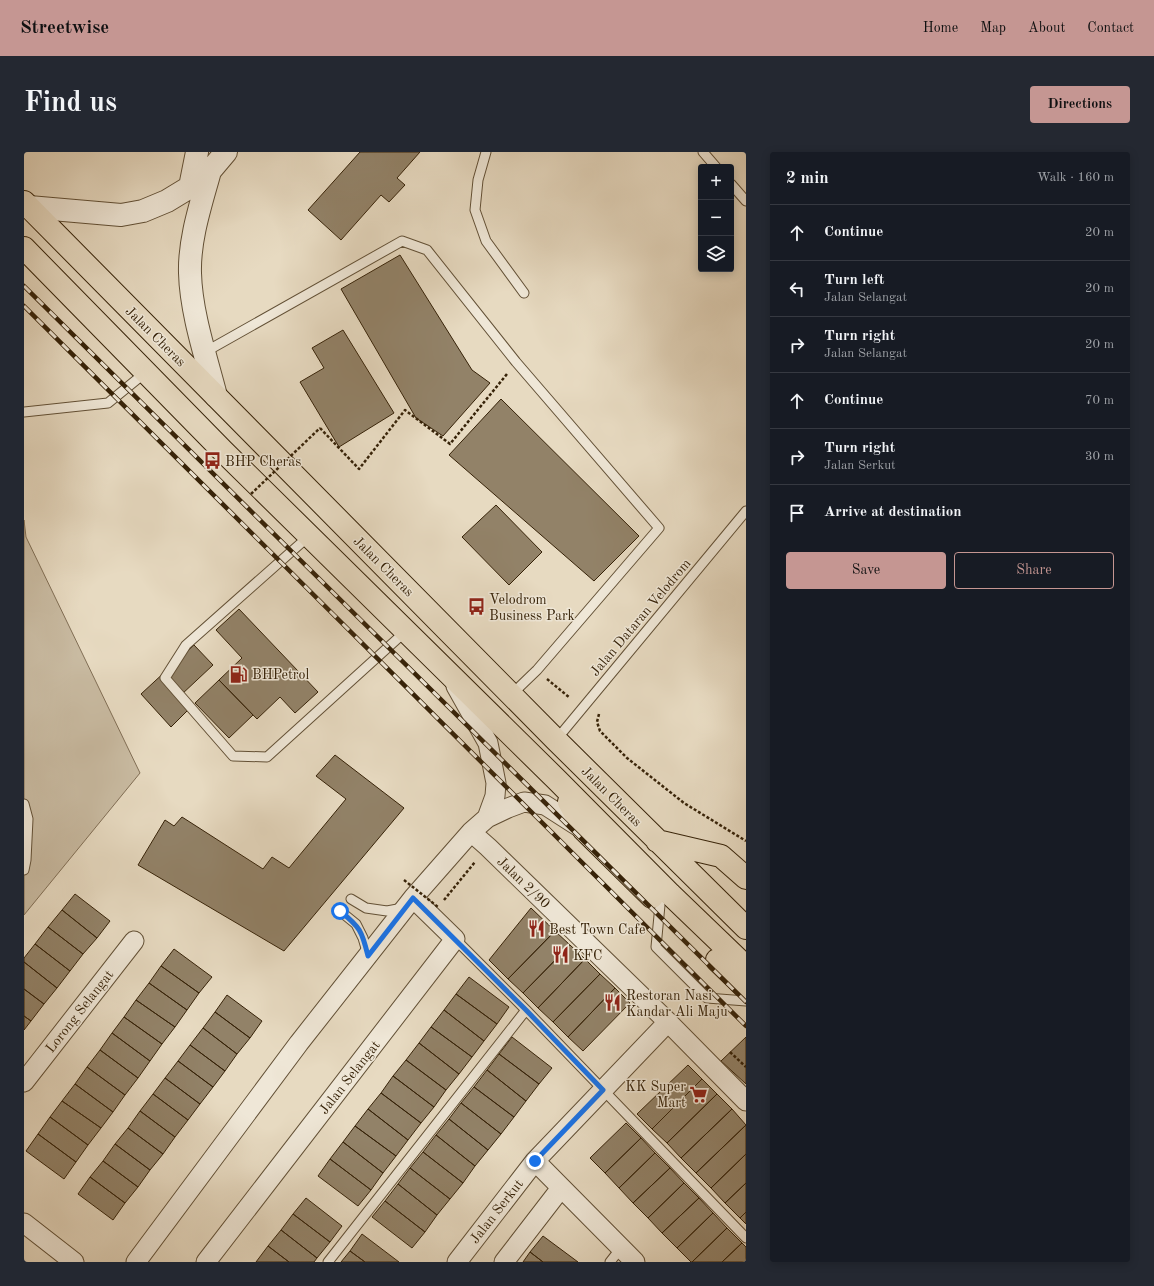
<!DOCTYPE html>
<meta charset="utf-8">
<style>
body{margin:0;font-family:"Old Standard TT",serif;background:#242831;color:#f1f3f6}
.controls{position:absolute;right:12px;top:12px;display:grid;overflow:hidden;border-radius:4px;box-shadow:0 2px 10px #0003}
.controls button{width:36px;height:36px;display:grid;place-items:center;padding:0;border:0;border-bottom:1px solid #363941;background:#171b24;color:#f1f3f6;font:20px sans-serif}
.stop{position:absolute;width:12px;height:12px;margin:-9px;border:3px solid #1a73e8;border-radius:50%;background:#fff}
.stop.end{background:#1a73e8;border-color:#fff;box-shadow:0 1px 4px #0008}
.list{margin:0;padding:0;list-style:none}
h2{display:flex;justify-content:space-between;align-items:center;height:52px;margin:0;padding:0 16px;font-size:17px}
h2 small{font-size:13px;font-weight:400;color:#9ea1a6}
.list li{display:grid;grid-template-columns:26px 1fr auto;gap:12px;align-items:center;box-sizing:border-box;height:56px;padding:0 16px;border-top:1px solid #363941}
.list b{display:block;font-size:15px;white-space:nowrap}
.list p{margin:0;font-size:13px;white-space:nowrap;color:#9ea1a6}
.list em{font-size:13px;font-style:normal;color:#9ea1a6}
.actions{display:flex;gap:8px;padding:12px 16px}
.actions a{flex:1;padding:9px 0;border:1px solid #c59692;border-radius:4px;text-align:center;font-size:14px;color:#c59692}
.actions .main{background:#c59692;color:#111}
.icon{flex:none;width:22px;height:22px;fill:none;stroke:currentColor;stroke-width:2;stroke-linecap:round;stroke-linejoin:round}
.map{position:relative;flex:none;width:722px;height:1110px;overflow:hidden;border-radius:4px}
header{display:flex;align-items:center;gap:24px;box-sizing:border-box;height:56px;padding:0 20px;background:#c59692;color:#111}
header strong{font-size:19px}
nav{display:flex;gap:22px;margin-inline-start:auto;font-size:14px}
.intro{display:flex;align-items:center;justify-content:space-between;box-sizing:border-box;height:96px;padding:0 24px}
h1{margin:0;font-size:28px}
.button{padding:10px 18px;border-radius:4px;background:#c59692;color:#111;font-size:14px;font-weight:700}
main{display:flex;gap:24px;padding:0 24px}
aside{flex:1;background:#171b24;border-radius:4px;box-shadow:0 2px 10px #0003}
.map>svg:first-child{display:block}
.green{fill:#c9bba2;stroke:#806e55}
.building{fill:#928268;stroke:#362208}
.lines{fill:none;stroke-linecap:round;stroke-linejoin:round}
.service-casing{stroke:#625036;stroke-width:11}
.minor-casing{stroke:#625036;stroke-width:21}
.tertiary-casing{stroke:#625036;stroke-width:24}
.trunk-casing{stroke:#362208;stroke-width:24}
.path{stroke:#362208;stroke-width:2.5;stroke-dasharray:3 2;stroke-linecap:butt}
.service{stroke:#efe7d7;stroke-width:9}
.minor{stroke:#efe7d7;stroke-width:19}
.tertiary{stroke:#efe7d7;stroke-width:22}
.trunk{stroke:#e7dac1;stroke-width:22}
.rail-casing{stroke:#362208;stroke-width:4.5}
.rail{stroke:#efe7d7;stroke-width:3;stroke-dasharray:9;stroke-linecap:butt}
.path-bridge{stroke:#362208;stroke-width:2.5;stroke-dasharray:3 2;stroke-linecap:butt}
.route{stroke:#1a73e8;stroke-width:5}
.labels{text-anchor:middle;stroke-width:3;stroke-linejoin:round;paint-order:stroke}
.street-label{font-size:14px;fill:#362208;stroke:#efe7d7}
.poi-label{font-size:14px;fill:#362208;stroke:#efe7d7;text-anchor:start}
</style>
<header>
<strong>Streetwise</strong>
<nav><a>Home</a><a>Map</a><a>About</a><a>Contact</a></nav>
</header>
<div class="intro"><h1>Find us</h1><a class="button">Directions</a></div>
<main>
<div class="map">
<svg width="722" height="1110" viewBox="0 0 722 1110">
<rect width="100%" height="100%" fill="#e7dac1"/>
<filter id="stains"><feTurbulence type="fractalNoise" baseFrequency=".005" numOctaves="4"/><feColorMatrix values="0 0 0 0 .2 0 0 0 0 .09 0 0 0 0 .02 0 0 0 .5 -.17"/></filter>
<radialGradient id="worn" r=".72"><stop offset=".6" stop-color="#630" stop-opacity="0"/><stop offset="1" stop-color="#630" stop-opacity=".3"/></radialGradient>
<path class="green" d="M0,368L2,385L116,621L0,763Z"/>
<path class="building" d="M336,0H396L373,26L381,33L365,50L357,43L317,88L284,58Z
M376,103L448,218L466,231L419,284L392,266L317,137Z
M319,178L370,261L315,295L276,230L300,216L288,196Z
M477,247L615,384L570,429L425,303Z
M472,353L518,400L485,433L438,385Z
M215,457L294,540L271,561L256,545L233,567L195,528L218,506L192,478Z
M170,493L189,513L157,543L168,554L147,575L117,542Z
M195,528L229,563L205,586L171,551Z
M311,603L380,656L260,799L114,713L141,668L150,674L158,665L239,717L248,705L265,716L322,647L292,624Z
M51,742L86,769L73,786L38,758Z
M507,756L531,779L484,827L465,808Z
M38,758L73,786L59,802L24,775Z
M24,775L59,802L46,819L11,792Z
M531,779L546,793L499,841L484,827Z
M11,792L46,819L33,836L0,810V806Z
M546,793L561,807L514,856L499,841Z
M150,797L188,825L175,841L137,814Z
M561,807L576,822L529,870L514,856Z
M0,810L33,836L20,852L0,837Z
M137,814L175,841L163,858L125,831Z
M576,822L591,836L544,885L529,870Z
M445,825L485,855L473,872L432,842Z
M125,831L163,858L151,875L112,848Z
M591,836L606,851L559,899L544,885Z
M0,837L20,852L7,869L0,864Z
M432,842L473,872L460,889L420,858Z
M203,843L238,869L226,886L191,860Z
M112,848L151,875L138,892L100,865Z
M420,858L460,889L448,905L407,875Z
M191,860L226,886L213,902L179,876Z
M0,864L7,869L0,878Z
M100,865L138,892L126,909L88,881Z
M407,875L448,905L435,922L395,891Z
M179,876L213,902L201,919L166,893Z
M88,881L126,909L114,926L76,898Z
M488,885L528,916L515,932L475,902Z
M722,885V932L697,909Z
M395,891L435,922L422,938L382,908Z
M166,893L201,919L189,935L154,909Z
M76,898L114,926L101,943L63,915Z
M475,902L515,932L502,949L463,918Z
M382,908L422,938L410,955L369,924Z
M154,909L189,935L176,952L141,926Z
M664,913L678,927L628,977L613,962Z
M63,915L101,943L89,960L51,932Z
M463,918L502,949L490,965L450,935Z
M369,924L410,955L397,971L357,941Z
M141,926L176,952L164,968L129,942Z
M678,927L693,942L643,991L628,977Z
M51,932L89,960L77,976L38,949Z
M450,935L490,965L477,982L437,951Z
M357,941L397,971L384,988L344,957Z
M129,942L164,968L151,985L116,959Z
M693,942L708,957L657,1006L643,991Z
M38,949L77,976L64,993L26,965Z
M437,951L477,982L464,998L425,967Z
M344,957L384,988L372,1004L331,974Z
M708,957L722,973L672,1021L657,1006Z
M116,959L151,985L139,1002L104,976Z
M26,965L64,993L52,1010L14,982Z
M425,967L464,998L451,1014L412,983Z
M602,971L617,986L581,1021L566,1006Z
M722,973V1002L687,1036L672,1021Z
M331,974L372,1004L359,1021L319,990Z
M104,976L139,1002L126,1018L91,992Z
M14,982L52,1010L40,1027L2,999Z
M412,983L451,1014L439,1031L399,1000Z
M617,986L631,1001L595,1036L581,1021Z
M319,990L359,1021L347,1038L306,1007Z
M91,992L126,1018L114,1035L79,1009Z
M399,1000L439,1031L426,1047L386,1016Z
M631,1001L646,1016L609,1051L595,1036Z
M722,1002V1031L701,1051L687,1036Z
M306,1007L347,1038L334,1054L294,1024Z
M79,1009L114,1035L101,1051L66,1025Z
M386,1016L426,1047L413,1063L374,1032Z
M646,1016L660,1031L624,1066L609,1051Z
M66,1025L101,1051L89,1068L54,1042Z
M660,1031L675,1046L638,1081L624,1066Z
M722,1031V1060L716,1066L701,1051Z
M374,1032L413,1063L401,1080L361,1049Z
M282,1046L318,1074L306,1090L269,1062Z
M675,1046L689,1061L653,1096L638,1081Z
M361,1049L401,1080L388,1096L348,1065Z
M722,1060V1072L716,1066Z
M689,1061L703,1076L668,1110H667L653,1096Z
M269,1062L306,1090L293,1106L257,1078Z
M703,1076L718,1091L698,1110H668Z
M257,1078L293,1106L290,1110H265L244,1094Z
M338,1082L375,1110H341L326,1099Z
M519,1084L554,1110H519L506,1100Z
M718,1091L722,1095V1110H698Z
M244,1094L265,1110H232Z
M326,1099L341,1110H317Z
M506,1100L519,1110H499Z"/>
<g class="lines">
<defs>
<path id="service" d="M462,0L454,28L451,58L462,89L500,141
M679,0L692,15
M707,32L722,49
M181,200L378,89L403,98L492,210L635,376L513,518L487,543
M0,260L84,251L122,220
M285,384L162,493L141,526L209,604L243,605L382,479
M532,588L722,359
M0,652L4,667L2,708L0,718
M327,747L342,756L363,759L379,756
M636,753L632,795L683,846L722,849
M316,759L332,772L339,786L344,803
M431,787L502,858L722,1086
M304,1110L502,858
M586,1110L597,1096"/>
<path id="minor" d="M432,534L464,591L472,631L471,644L463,666
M447,680L464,695L644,870L722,949
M0,930L110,789
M511,1009L611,1110
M0,1071L50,1110
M112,1110L275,891L389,746L447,680L463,666L484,656L500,650L521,653L560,678
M182,1110L431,787L389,746
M433,1110L511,1009L644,870
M480,1110L537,1036"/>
<path id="tertiary" d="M186,19C177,52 165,87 166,121C167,161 182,205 192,244
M166,35L173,0
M5,55L97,63L119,59L143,49L166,35L186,19L202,0"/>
<path id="trunk" d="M0,50L532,588L722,776
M0,96L199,299L534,629L646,742L722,815
M545,650L560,678L628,745
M633,689L697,704L722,726
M693,808L722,836"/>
</defs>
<use href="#service" class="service-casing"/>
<use href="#minor" class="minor-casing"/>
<use href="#tertiary" class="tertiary-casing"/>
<use href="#trunk" class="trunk-casing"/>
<path class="path" d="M296,276L335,317L381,258L426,292L483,222
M523,527L546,546
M575,562L573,570L576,579L603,606L660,651L722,689
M420,748L451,710
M706,900L722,915"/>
<use href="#service" class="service"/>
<use href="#minor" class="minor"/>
<use href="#tertiary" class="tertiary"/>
<use href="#trunk" class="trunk"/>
<defs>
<path id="rail" d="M0,134L722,850
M0,154L722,874"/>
</defs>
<use href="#rail" class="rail-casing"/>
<use href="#rail" class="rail"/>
<path class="path-bridge" d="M227,342L296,276
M380,728L414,755"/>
</g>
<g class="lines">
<path class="route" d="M316,759C336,775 338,779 344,804L389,746L502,858L579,938L511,1009"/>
</g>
<defs>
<symbol id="bus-bare" viewBox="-9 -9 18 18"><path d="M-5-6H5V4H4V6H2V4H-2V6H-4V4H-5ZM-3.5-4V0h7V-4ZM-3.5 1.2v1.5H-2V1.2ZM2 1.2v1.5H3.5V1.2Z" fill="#8f2418" stroke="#efe7d7" stroke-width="2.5" paint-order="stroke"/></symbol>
<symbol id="fuel-bare" viewBox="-9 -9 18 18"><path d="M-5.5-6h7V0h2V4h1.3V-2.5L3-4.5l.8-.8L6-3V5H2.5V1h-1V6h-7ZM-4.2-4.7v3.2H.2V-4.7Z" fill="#8f2418" stroke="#efe7d7" stroke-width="2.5" paint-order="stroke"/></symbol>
<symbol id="restaurant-bare" viewBox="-9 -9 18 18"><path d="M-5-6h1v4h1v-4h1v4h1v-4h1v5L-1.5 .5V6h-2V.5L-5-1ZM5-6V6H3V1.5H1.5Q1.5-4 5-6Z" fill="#8f2418" stroke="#efe7d7" stroke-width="2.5" paint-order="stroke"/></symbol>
<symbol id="supermarket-bare" viewBox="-9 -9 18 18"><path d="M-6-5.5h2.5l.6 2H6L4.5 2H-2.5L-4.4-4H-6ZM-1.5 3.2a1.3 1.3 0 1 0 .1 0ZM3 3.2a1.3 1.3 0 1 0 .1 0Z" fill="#8f2418" stroke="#efe7d7" stroke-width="2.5" paint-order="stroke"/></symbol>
</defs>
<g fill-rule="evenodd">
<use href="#bus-bare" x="176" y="296" width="25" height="25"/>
<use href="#bus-bare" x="440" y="442" width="25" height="25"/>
<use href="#fuel-bare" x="202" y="510" width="25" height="25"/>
<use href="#restaurant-bare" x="500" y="764" width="25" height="25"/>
<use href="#restaurant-bare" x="524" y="790" width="25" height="25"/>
<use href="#restaurant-bare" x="576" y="838" width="25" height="25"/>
<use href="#supermarket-bare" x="662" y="930" width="25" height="25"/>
</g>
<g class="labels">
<g class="street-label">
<text transform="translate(132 184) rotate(45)" y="5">Jalan Cheras</text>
<text transform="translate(360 414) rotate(45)" y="5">Jalan Cheras</text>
<text transform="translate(616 465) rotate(-50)" y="5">Jalan Dataran Velodrom</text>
<text transform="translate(588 644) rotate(45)" y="5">Jalan Cheras</text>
<text transform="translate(500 730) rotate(44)" y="5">Jalan 2/90</text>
<text transform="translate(55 859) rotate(-52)" y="5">Lorong Selangat</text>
<text transform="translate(325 925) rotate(-52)" y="5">Jalan Selangat</text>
<text transform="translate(472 1059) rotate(-52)" y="5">Jalan Serkut</text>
</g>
<g class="poi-label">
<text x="201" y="314">BHP Cheras</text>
<text x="465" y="452">Velodrom<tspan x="465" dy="16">Business Park</tspan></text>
<text x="228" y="527">BHPetrol</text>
<text x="525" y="782">Best Town Cafe</text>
<text x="549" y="808">KFC</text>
<text x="602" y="848">Restoran Nasi<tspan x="602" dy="16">Kandar Ali Maju</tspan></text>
<text x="662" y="939" text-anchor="end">KK Super<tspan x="662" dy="16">Mart</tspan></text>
</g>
</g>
<rect width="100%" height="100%" filter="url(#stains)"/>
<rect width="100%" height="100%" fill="url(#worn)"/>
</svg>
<div class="controls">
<button>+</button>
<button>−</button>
<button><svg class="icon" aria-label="layers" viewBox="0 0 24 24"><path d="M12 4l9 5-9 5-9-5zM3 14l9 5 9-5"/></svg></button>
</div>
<div class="stop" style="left:316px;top:759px"></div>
<div class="stop end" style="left:511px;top:1009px"></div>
</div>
<aside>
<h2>2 min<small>Walk · 160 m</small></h2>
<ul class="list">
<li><svg class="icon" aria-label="ahead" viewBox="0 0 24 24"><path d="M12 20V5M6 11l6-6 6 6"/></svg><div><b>Continue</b></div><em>20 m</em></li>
<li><svg class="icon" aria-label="left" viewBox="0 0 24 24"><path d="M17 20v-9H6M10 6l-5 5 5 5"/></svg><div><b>Turn left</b><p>Jalan Selangat</p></div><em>20 m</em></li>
<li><svg class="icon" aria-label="right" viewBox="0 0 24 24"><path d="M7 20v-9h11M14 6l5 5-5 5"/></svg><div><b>Turn right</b><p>Jalan Selangat</p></div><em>20 m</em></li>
<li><svg class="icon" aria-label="ahead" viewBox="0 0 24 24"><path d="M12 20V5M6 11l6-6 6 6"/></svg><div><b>Continue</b></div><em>70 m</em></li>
<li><svg class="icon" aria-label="right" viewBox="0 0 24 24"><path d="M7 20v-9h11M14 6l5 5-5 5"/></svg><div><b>Turn right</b><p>Jalan Serkut</p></div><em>30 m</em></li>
<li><svg class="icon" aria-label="arrive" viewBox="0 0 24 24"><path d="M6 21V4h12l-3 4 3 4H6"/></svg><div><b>Arrive at destination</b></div></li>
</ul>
<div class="actions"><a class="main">Save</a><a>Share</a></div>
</aside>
</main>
